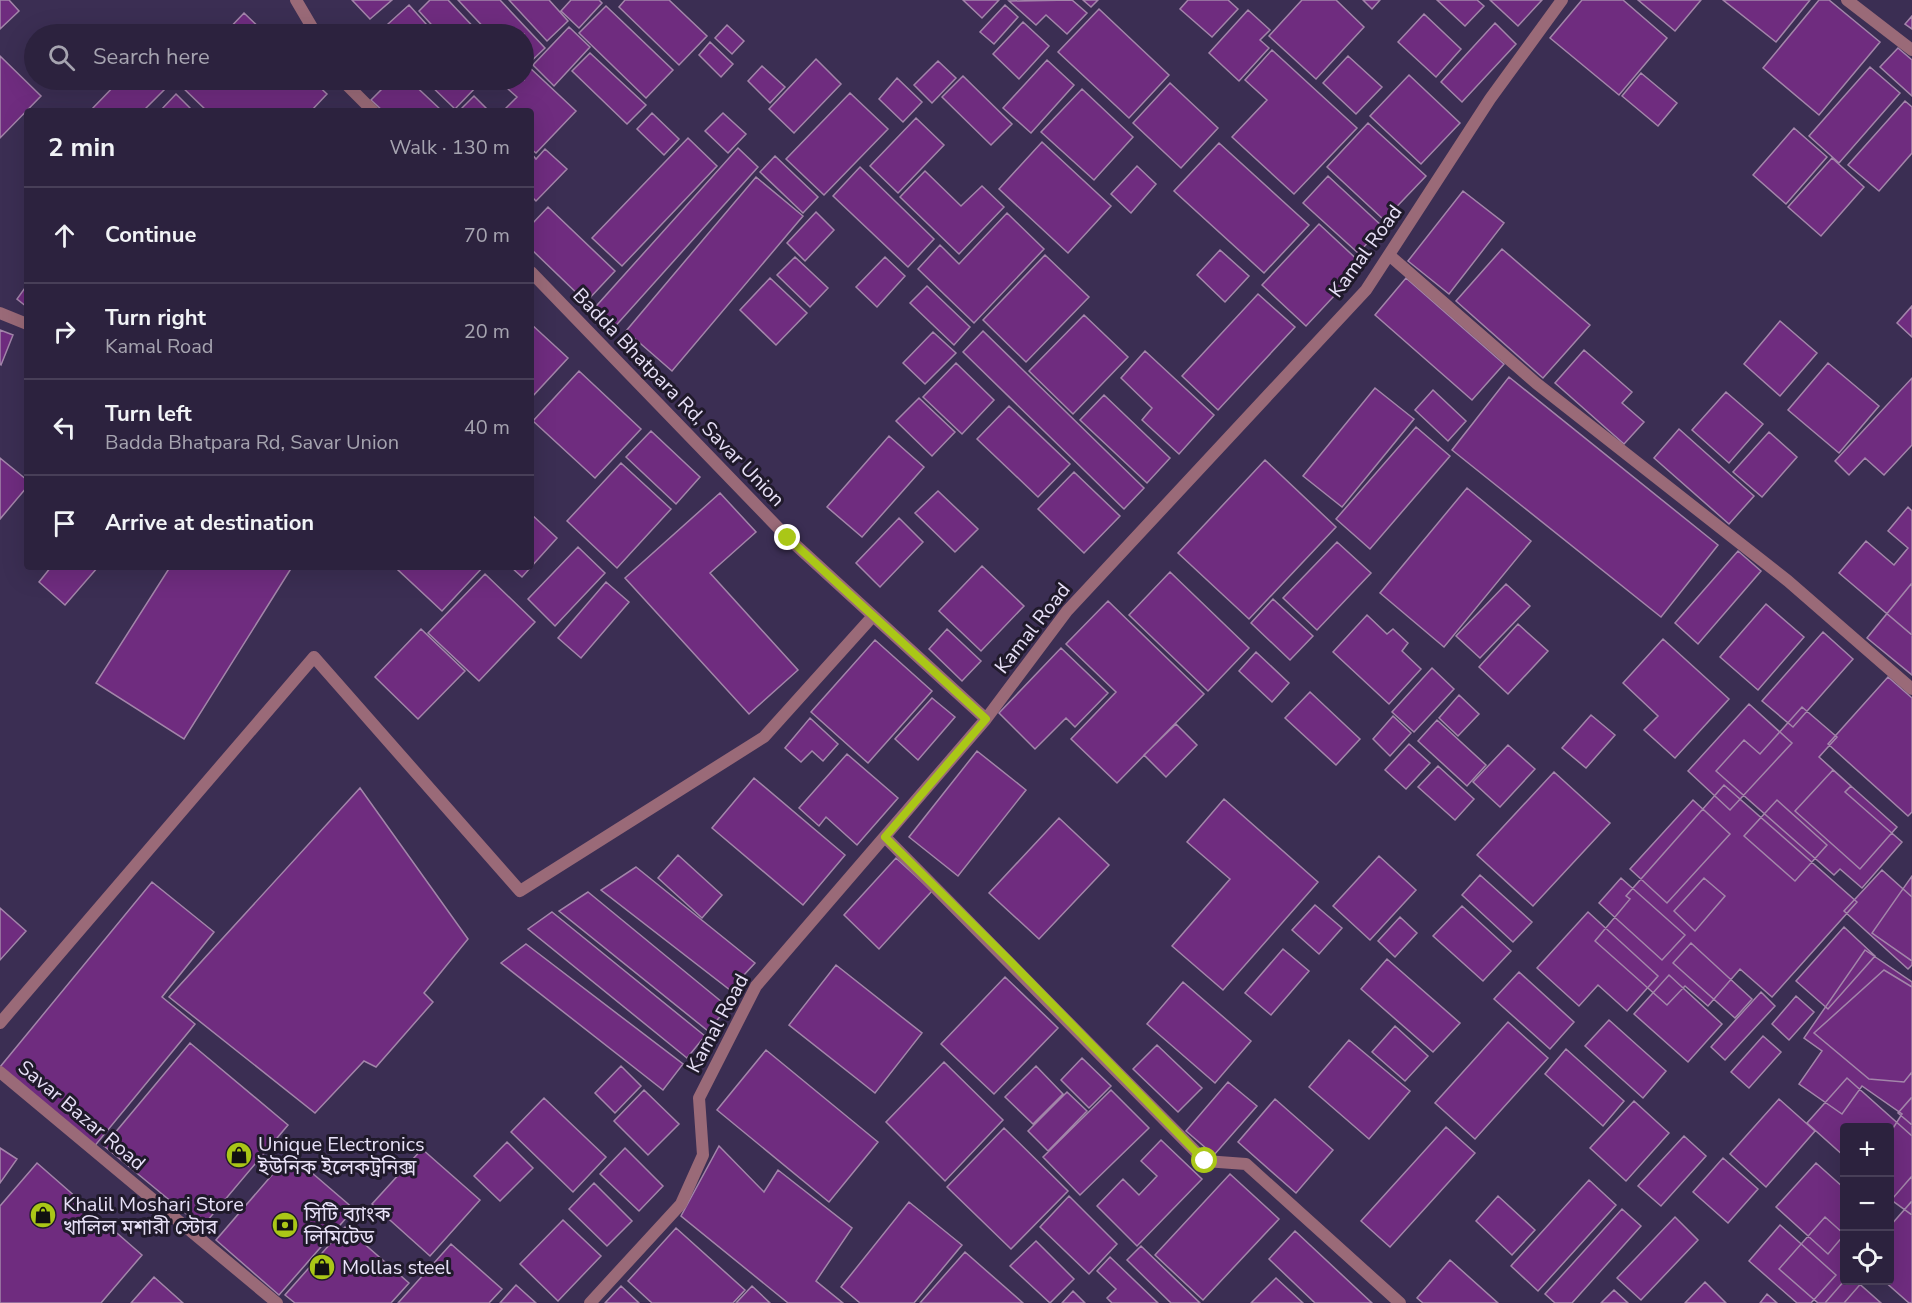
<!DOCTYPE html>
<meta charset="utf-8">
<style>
body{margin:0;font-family:"Nunito Sans","Noto Sans Bengali",sans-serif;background:#342a45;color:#f1f3f6}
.controls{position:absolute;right:18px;bottom:18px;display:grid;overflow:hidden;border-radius:6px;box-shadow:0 6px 24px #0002}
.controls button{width:54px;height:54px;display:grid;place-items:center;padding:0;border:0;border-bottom:2px solid #483f58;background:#2c223e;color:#f1f3f6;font:30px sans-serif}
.stop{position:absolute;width:18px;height:18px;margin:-14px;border:4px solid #aac717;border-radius:50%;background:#fff}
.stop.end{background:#aac717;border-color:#fff;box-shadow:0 2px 6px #0008}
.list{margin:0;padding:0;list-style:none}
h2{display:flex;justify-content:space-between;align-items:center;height:78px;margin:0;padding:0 24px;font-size:26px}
h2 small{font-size:20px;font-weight:400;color:#a6a4b0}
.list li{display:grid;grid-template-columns:39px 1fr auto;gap:18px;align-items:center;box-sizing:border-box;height:96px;padding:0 24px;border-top:2px solid #483f58}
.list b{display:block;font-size:22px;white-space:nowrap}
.list p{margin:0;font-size:20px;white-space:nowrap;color:#a6a4b0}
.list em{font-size:20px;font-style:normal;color:#a6a4b0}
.icon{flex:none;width:33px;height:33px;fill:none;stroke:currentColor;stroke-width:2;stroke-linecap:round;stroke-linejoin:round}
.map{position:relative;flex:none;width:1912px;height:1303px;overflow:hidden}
.search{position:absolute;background:#2c223e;box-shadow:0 6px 24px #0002;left:24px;top:24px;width:510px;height:66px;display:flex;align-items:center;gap:15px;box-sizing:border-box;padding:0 21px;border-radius:33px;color:#a6a4b0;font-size:22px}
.panel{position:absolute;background:#2c223e;box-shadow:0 6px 24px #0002;left:24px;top:108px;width:510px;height:462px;border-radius:6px}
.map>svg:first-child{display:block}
.building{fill:#6f2c7f;stroke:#a385aa;stroke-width:1.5}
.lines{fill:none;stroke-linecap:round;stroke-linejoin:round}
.minor{stroke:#9a6a78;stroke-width:12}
.route{stroke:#aac717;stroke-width:8}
.labels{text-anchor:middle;stroke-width:6;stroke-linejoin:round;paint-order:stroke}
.street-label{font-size:20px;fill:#e7e0f7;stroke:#201a2b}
.poi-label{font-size:20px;fill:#e7e0f7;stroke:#201a2b;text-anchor:start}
</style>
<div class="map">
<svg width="1912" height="1303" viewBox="0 0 1912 1303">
<rect width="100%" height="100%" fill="#3b2e53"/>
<path class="building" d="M0,0H9L19,11L0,29Z
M352,0H392L370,19Z
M430,0H448L480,34H440L419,11Z
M458,0H500L545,48L524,68V34H490Z
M509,0H549L568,21L547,41Z
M571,0H599L602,3L579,28L561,11Z
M625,0H669L707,36L679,65L619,7Z
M963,0H999L982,18Z
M1072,0L1087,13L1067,34L1046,15L1036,25L1009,1Z
M1083,0H1098L1091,7Z
M1188,0H1228L1238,9L1212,37L1180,9Z
M1302,0H1336L1364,27L1316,79L1269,36Z
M1363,0H1380L1372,9Z
M1437,0H1477L1484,6L1465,26Z
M1490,0H1542L1518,26Z
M1582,0H1623L1667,38L1619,95L1550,38Z
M1638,0H1701L1675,31Z
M1723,0H1810L1776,42Z
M1819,0H1829L1880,42L1819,115L1763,68Z
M409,5L435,34H380L378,33Z
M1005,5L1018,17L994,44L980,32Z
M606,6L673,70L646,98L579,33Z
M1099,9L1169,75L1129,118L1058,52Z
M1248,10L1270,30L1260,40L1269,48L1239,81L1209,53Z
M244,13L266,34H224Z
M1424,14L1461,49L1436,77L1398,42Z
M1912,16V29L1905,24Z
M1023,22L1049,46L1019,79L993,54Z
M1495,23L1516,44L1462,102L1441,82Z
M727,25L744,41L732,54L715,38Z
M569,27L590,47L554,86L533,65Z
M710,42L733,64L721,77L699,55Z
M1898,48L1912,60V96L1880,67Z
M1272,50L1357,128L1294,194L1232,137L1267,100L1245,80Z
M590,53L646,105L627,124L572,71Z
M0,56L41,96L0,138Z
M1348,56L1382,87L1356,114L1323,83Z
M816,59L841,84L794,133L769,109Z
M1047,60L1074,85L1031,133L1003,108Z
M938,61L956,78L932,103L914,85Z
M762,66L785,87L770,103L748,81Z
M529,67L576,111L536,153L531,149V111H503L517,97L508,89L517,80H524V73Z
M1870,67L1900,93L1839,163L1809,136Z
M1641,73L1677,103L1658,126L1622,96Z
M1409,75L1460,123L1421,164L1370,116Z
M963,76L1012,124L991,145L942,97Z
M897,78L922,102L903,122L879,99Z
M120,80H159L167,87L143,111H90Z
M180,80H312L327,94L311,111H207L177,82Z
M391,80H409L441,110L383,111L371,100Z
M425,80H472L478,85L455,109Z
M1170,83L1218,128L1181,168L1133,123Z
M1082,89L1133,137L1094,180L1041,132Z
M850,93L888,129L824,195L786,159Z
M176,94L193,111H160Z
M474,96L489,111H459Z
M1905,101L1912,107V153L1879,191L1848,165Z
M652,113L679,139L664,155L637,129Z
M723,113L746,134L728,153L705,131Z
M916,118L944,145L898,193L870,166Z
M1368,123L1426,176L1384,220L1327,167Z
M1794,128L1827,157L1786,204L1753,175Z
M688,138L717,166L622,266L592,238Z
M1042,142L1111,206L1068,253L999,189Z
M1219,143L1309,225L1264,273L1174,191Z
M738,148L758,167L611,331L590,313Z
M545,149L567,169L536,201L531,196V153L536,159Z
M775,156L818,197L803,213L760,172Z
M1832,158L1864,187L1821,236L1788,207Z
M1137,166L1156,184L1131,213L1111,194Z
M860,167L934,239L908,267L833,196Z
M925,171L961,206L982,186L1004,207L959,254L900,197Z
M1328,176L1383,227L1358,253L1303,203Z
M756,177L803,216L672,371L626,331Z
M1463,191L1504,223L1449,294L1408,261Z
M548,207L615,271L586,302L531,249V225Z
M816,212L834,230L805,261L787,243Z
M1007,213L1044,249L974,323L918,269L940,245L959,264Z
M1319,224L1363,265L1306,326L1262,285Z
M1502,249L1590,325L1543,378L1456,301Z
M1220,250L1249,276L1225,302L1197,275Z
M1045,255L1089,297L1026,362L983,320Z
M795,257L828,288L810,307L777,275Z
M885,257L905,276L877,307L856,287Z
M770,278L807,313L776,345L740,310Z
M1406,278L1504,364L1472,400L1375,315Z
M27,285V307L17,299Z
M927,286L970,327L954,345L910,303Z
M1258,294L1295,327L1218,410L1182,376Z
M1912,306V337L1897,323Z
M1084,315L1128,357L1073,414L1029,371Z
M1780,321L1817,353L1780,396L1744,364Z
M531,324L568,358L531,398Z
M0,330L13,335L1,365L0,364Z
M983,331L1144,488L1124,509L963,352Z
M933,332L956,353L925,384L903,363Z
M1584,350L1632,392L1622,403L1644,422L1624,444L1555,383Z
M1145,351L1214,415L1179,454L1142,420L1152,408L1121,378Z
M956,363L994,400L962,434L923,397Z
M1828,363L1879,406L1839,453L1788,410Z
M579,371L641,429L595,478L533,421Z
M1509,377L1718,545L1661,617L1452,450Z
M1912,378V445L1884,475L1865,458L1849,475L1835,461Z
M1375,388L1414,419L1342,507L1303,476Z
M1433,390L1466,421L1448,441L1415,410Z
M1726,392L1763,424L1729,463L1692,430Z
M1104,395L1170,458L1147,483L1080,420Z
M919,398L955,432L932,456L896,421Z
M1009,406L1070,464L1038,497L977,439Z
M1416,427L1450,456L1370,549L1336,519Z
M1679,429L1754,496L1729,524L1654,458Z
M651,431L700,477L676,504L626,457Z
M1769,432L1797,457L1762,497L1733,472Z
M889,436L924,467L862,537L827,507Z
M0,458L27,480V487L0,519Z
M1265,460L1336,527L1249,619L1178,553Z
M621,463L671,509L617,568L567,521Z
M1074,472L1120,516L1084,553L1038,509Z
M1467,488L1531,541L1444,647L1380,593Z
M938,491L978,529L955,552L915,513Z
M720,493L756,532L710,573L798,670L749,714L625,578Z
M1908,507L1912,511V635L1839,573L1866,541L1894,565L1908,548L1888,531Z
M531,514L557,538L522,577L511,567H531Z
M899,518L923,542L880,587L856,563Z
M1337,542L1371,573L1317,630L1283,598Z
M578,547L605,573L555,626L528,599Z
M1738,551L1761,571L1698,644L1675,623Z
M982,566L1024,606L981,651L939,611Z
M51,567H98L65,605L39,582Z
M170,567H292L184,739L96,683Z
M400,567H483L442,611L397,569Z
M1170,572L1249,648L1208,691L1129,615Z
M485,574L535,622L479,681L428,633Z
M606,582L629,602L581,658L558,638Z
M1912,583V675L1867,638Z
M1506,584L1530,606L1480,658L1456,636Z
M1273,599L1313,636L1290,660L1251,623Z
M1108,601L1204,694L1117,783L1071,739L1116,692L1066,644Z
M1766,604L1804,637L1758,690L1720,657Z
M1367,615L1387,634L1393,629L1408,643L1402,651L1421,669L1389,704L1333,652Z
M1518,624L1548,651L1508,694L1479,667Z
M421,629L465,671L418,719L375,677Z
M947,629L981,661L962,681L929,649Z
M1823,632L1853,659L1793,727L1762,701Z
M1663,639L1729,699L1675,758L1644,730L1658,716L1623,683Z
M875,640L932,691L868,763L811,712Z
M1061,648L1108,693L1075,727L1066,718L1035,749L999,713Z
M1256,652L1289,683L1272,702L1239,671Z
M1432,668L1454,689L1414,732L1392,712Z
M1888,677L1912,698V812L1908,816L1828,744Z
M1310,692L1360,739L1336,765L1285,718Z
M1459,695L1479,714L1458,736L1439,718Z
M932,698L955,717L918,760L895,739Z
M1749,704L1792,743L1730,810L1688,771Z
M1802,707L1837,737L1819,757L1851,786L1845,792L1902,842L1862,888L1840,869L1834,875L1716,771L1744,740L1760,754Z
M1591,715L1615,735L1586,768L1562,748Z
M1393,716L1411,733L1390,756L1373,739Z
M810,718L838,744L823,761L812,751L801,762L785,748Z
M1437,720L1486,765L1467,786L1418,741Z
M1176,724L1197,745L1166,777L1144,755Z
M1409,744L1430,763L1406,789L1385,770Z
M1508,745L1535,769L1500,807L1473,782Z
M977,751L1026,790L958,876L909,837Z
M847,754L898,798L857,845L826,817L819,826L799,808Z
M1438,766L1474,799L1455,820L1418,787Z
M1833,770L1897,827L1860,869L1795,811Z
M1554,772L1610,823L1533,906L1477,855Z
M754,778L845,855L803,905L712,828Z
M1724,785L1857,902L1772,997L1740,969L1708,1006L1685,986L1667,1005L1595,941L1630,899L1626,896Z
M360,788L468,939L424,993L433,1002L376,1067L364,1061L315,1113L169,997Z
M1224,799L1318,882L1223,990L1172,946L1230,879L1187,842Z
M1693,800L1730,834L1667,903L1630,869Z
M1777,800L1827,845L1795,881L1744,836Z
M1059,818L1109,865L1039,939L989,893Z
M678,855L722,895L702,918L658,878Z
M1379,856L1416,890L1370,940L1333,906Z
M896,858L932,891L879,949L844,915Z
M636,867L755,963L730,990L601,890Z
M1882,870L1912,897V965L1908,969L1844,911Z
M1480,875L1532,922L1513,942L1462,895Z
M1912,876V961L1872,933Z
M1621,878L1685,935L1662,960L1599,903Z
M1704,878L1725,896L1695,931L1674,911Z
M152,882L214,932L162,997L195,1024L93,1148L0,1067Z
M588,892L728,1007L708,1031L559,911Z
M1315,905L1342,928L1319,954L1292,930Z
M1462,906L1511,951L1483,981L1433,936Z
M0,908L26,931L0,960Z
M552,912L705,1036L687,1058L528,929Z
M1588,912L1658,976L1627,1011L1598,985L1579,1006L1537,968Z
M1400,917L1417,933L1395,957L1378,941Z
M1844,927L1875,956L1828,1009L1796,981Z
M1691,943L1752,999L1735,1018L1673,963Z
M526,944L683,1064L663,1090L501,963Z
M1283,949L1309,971L1271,1015L1245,993Z
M1865,950L1912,982V1215L1890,1199V1133L1902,1114L1862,1086L1842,1114L1799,1084L1822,1051L1804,1038Z
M1387,959L1460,1023L1433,1052L1361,989Z
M836,965L922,1033L875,1093L789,1025Z
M1884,970L1912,987V1072L1904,1082L1869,1079L1814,1033Z
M1519,972L1574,1022L1550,1049L1494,999Z
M1669,975L1722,1024L1688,1062L1634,1014Z
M1005,977L1058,1028L994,1094L941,1044Z
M1183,982L1251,1041L1215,1083L1147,1024Z
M1761,992L1775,1006L1725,1060L1711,1047Z
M1796,996L1814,1012L1789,1040L1772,1024Z
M1609,1020L1666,1071L1643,1098L1585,1046Z
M1508,1022L1548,1058L1475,1139L1435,1103Z
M1395,1026L1428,1056L1405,1081L1372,1052Z
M1763,1036L1781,1052L1749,1088L1731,1072Z
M1349,1040L1410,1091L1369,1139L1309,1087Z
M190,1043L288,1125L202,1227L104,1146Z
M1157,1045L1202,1088L1178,1112L1133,1069Z
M1566,1049L1624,1101L1603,1126L1545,1074Z
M766,1050L878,1142L829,1202L717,1110Z
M1082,1058L1111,1086L1089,1108L1061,1080Z
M944,1062L1003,1120L945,1181L886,1122Z
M621,1066L641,1086L615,1113L595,1093Z
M1036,1066L1063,1094L1033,1124L1005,1097Z
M1847,1078L1912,1136V1176L1893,1198L1890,1195V1128H1844V1156L1807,1123Z
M1228,1082L1257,1106L1214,1155L1186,1131Z
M644,1090L679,1124L648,1155L614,1121Z
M1111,1090L1149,1128L1080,1195L1043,1157Z
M1067,1092L1087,1111L1048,1151L1028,1131Z
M1912,1097V1125L1898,1113Z
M544,1098L606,1157L573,1192L511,1132Z
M1275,1099L1333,1150L1296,1193L1238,1142Z
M1779,1099L1815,1131L1766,1187L1730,1154Z
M1634,1101L1669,1133L1626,1181L1590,1148Z
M1446,1127L1475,1153L1390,1247L1361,1221Z
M1004,1128L1068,1191L1011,1249L947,1187Z
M1684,1136L1706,1156L1661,1206L1638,1186Z
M1161,1140L1202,1179L1137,1246L1097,1206L1123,1179L1139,1195L1157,1176L1141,1161Z
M507,1142L533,1168L500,1201L474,1176Z
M719,1146L764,1192L778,1170L852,1228L816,1281L843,1303H788L681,1216Z
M0,1148L17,1159L0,1183Z
M625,1148L663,1186L639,1211L600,1174Z
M422,1149L480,1200L430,1256L372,1204Z
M290,1154L354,1209L279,1295L216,1240Z
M1723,1158L1758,1189L1728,1223L1693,1192Z
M37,1163L142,1255L101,1303H0V1206Z
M1816,1163L1844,1188V1235L1828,1254L1776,1207Z
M1230,1174L1279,1219L1203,1300L1155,1255Z
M1589,1180L1616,1205L1538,1291L1511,1266Z
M594,1183L632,1221L607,1246L569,1209Z
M1069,1196L1117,1244L1089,1274L1040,1227Z
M1498,1196L1535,1230L1512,1255L1476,1221Z
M1912,1201V1303H1909L1883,1280H1890V1226Z
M909,1202L962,1245L914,1303H860L841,1287Z
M1622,1209L1641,1226L1572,1303H1555L1545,1294Z
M1675,1217L1698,1240L1641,1300L1617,1278Z
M1825,1217L1844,1234V1280H1864L1844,1303H1818L1779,1269Z
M563,1220L601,1256L558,1301L520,1264Z
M1780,1225L1836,1275L1811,1303H1797L1749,1261Z
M345,1227L409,1283L391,1303H295L285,1295Z
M676,1228L745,1290L733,1303H652L628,1281Z
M1295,1231L1372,1303H1315L1269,1259Z
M1036,1241L1074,1279L1050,1303L1010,1266Z
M451,1244L502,1289L489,1303H398Z
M1141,1246L1200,1303H1171L1127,1260Z
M965,1252L1023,1303H920Z
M1110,1257L1158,1303H1112L1107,1298L1116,1289L1097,1271Z
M1450,1260L1498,1303H1423L1417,1298Z
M154,1277L183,1303H131Z
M1276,1278L1303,1303H1251Z
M1845,1280H1855L1881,1303H1825Z
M1705,1282L1726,1303H1685Z
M516,1285L536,1303H500Z
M621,1286L639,1303H605Z
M752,1286L770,1303H736Z
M1614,1290L1628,1303H1601Z
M1073,1291L1085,1303H1062Z
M1767,1294L1777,1303H1760Z"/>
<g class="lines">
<path class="minor" d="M296,0L316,34
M1847,0L1912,50
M342,80L373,111
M1389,255L1536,383L1788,581L1912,689
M531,272L788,538L986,719
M0,313L27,324
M885,837L1205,1161L1246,1164L1400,1303
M0,1023L314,657L520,891L764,737L873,616
M0,1072L277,1303
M590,1303L681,1204L703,1155L699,1098L756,986L986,719L1067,611L1366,290L1490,99L1562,0"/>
</g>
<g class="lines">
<path class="route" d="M788,538L986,719L885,837L1009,960L1205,1161"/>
</g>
<defs>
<symbol id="shop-disc" viewBox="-11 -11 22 22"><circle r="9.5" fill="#aac717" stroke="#201a2b"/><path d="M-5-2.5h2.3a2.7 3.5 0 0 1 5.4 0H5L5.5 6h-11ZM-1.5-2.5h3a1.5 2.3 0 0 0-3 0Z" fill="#111"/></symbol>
<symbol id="bank-disc" viewBox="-11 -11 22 22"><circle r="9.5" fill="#aac717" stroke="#201a2b"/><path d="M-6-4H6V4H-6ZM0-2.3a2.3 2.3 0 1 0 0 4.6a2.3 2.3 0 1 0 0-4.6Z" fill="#111"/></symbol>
</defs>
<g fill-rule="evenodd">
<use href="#shop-disc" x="224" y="1140" width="30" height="30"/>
<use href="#shop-disc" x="28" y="1200" width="30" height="30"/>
<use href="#bank-disc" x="270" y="1210" width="30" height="30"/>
<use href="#shop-disc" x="307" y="1252" width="30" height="30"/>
</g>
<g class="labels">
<g class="street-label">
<text transform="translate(1365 251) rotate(-54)" y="7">Kamal Road</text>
<text transform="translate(679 397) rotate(46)" y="7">Badda Bhatpara Rd, Savar Union</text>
<text transform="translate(1032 628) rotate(-52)" y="7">Kamal Road</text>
<text transform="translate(717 1023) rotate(-62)" y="7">Kamal Road</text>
<text transform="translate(82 1115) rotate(40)" y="7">Savar Bazar Road</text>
</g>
<g class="poi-label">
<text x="258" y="1151">Unique Electronics<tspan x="258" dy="23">ইউনিক ইলেকট্রনিক্স</tspan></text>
<text x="63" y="1211">Khalil Moshari Store<tspan x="63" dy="23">খালিল মশারী স্টোর</tspan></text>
<text x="304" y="1221">সিটি ব্যাংক<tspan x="304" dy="23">লিমিটেড</tspan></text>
<text x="342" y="1274">Mollas steel</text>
</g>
</g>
</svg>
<div class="controls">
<button>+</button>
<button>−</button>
<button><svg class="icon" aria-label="locate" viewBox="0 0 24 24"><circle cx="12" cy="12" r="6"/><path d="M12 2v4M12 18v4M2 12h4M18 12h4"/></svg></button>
</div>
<div class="stop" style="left:1205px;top:1161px"></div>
<div class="stop end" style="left:788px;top:538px"></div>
<div class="search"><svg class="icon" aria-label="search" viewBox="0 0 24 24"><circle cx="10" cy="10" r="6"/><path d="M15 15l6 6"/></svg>Search here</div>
<section class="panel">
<h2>2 min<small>Walk · 130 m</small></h2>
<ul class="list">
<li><svg class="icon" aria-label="ahead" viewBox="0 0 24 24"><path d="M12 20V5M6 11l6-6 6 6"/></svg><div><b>Continue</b></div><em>70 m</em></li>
<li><svg class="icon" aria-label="right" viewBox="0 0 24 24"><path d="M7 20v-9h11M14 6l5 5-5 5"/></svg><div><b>Turn right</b><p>Kamal Road</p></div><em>20 m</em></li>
<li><svg class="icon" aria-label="left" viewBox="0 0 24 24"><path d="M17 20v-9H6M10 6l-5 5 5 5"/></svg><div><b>Turn left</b><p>Badda Bhatpara Rd, Savar Union</p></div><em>40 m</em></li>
<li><svg class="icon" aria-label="arrive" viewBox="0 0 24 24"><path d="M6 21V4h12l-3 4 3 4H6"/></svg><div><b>Arrive at destination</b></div></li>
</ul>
</section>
</div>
